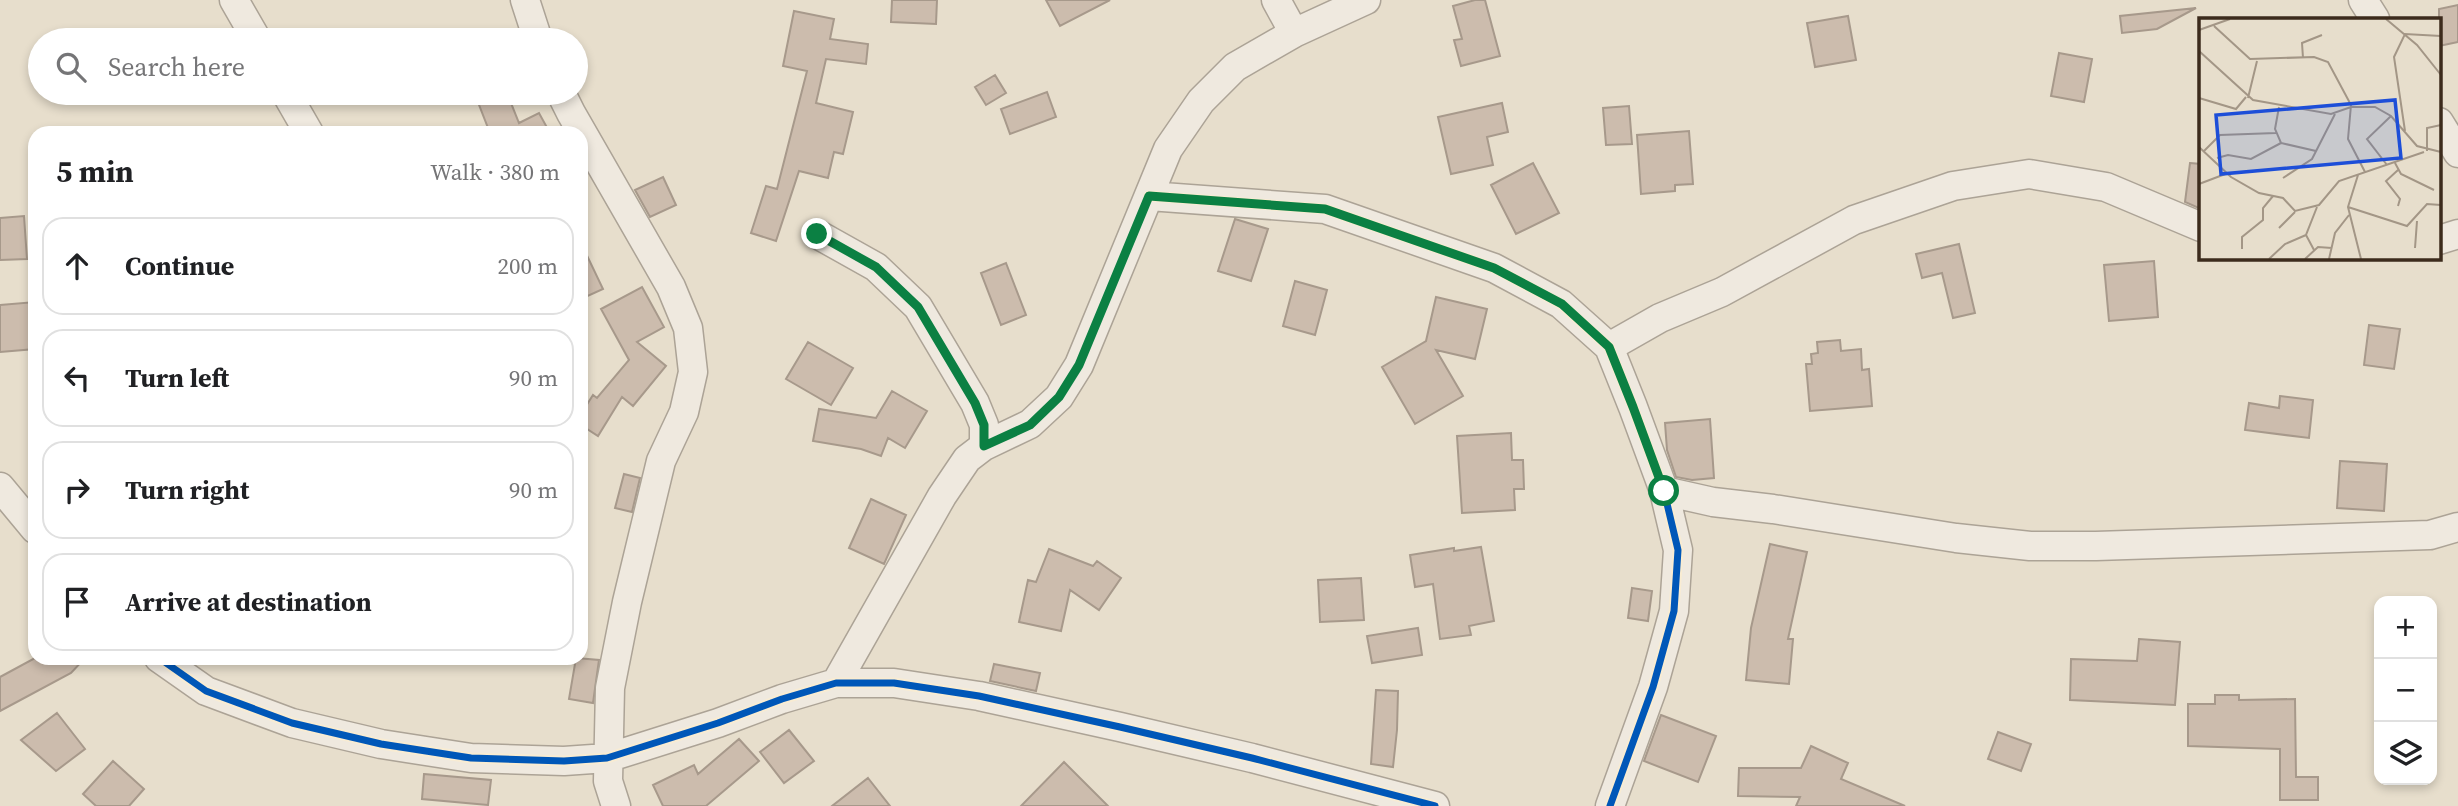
<!DOCTYPE html>
<meta charset="utf-8">
<style>
body{margin:0;font-family:"Source Serif 4",serif;background:#f6f6f6;color:#202124}
.controls{position:absolute;right:21px;bottom:21px;display:grid;overflow:hidden;border-radius:14px;box-shadow:0 4px 10px #0003}
.controls button{width:63px;height:63px;display:grid;place-items:center;padding:0;border:0;border-bottom:2px solid #e0e0e0;background:#fff;color:#202124;font:35px sans-serif}
.stop{position:absolute;width:21px;height:21px;margin:-16px;border:5px solid #0b8043;border-radius:50%;background:#fff}
.stop.end{background:#0b8043;border-color:#fff;box-shadow:0 2px 7px #0008}
.list{margin:0;padding:0;list-style:none}
h2{display:flex;justify-content:space-between;align-items:center;height:91px;margin:0;padding:0 28px;font-size:30px}
h2 small{font-size:23px;font-weight:400;color:#757577}
.list li{display:grid;grid-template-columns:46px 1fr auto;gap:21px;align-items:center;box-sizing:border-box;height:98px;margin:0 14px 14px;padding:0 14px;border:2px solid #e0e0e0;border-radius:21px}
.list b{display:block;font-size:26px;white-space:nowrap}
.list em{font-size:23px;font-style:normal;color:#757577}
.icon{flex:none;width:38px;height:38px;fill:none;stroke:currentColor;stroke-width:2;stroke-linecap:round;stroke-linejoin:round}
.map{position:relative;flex:none;width:2458px;height:806px;overflow:hidden}
.search{position:absolute;background:#fff;box-shadow:0 4px 10px #0003;left:28px;top:28px;width:560px;height:77px;display:flex;align-items:center;gap:18px;box-sizing:border-box;padding:0 24px;border-radius:38px;color:#757577;font-size:26px}
.panel{position:absolute;background:#fff;box-shadow:0 4px 10px #0003;left:28px;top:126px;width:560px;height:539px;border-radius:21px}
.map>svg:first-child{display:block}
.building{fill:#ccbcad;stroke:#a7998b;stroke-width:2}
.lines{fill:none;stroke-linecap:round;stroke-linejoin:round}
.minor-casing{stroke:#aca396;stroke-width:31}
.minor{stroke:#efe9df;stroke-width:28}
.cycleway-casing{stroke:#f9ecd2;stroke-width:11}
.cycleway{stroke:#0057b8;stroke-width:7}
.route{stroke:#0b8043;stroke-width:9}
.inset-road{fill:none;stroke:#a39686;stroke-width:2}
.view{fill:#1d4ed8;fill-opacity:0.15;stroke:#1d4ed8;stroke-width:3.5}
.inset-edge{fill:none;stroke:#3c2b1c;stroke-width:3.5}
</style>
<div class="map">
<svg width="2458" height="806" viewBox="0 0 2458 806">
<rect width="100%" height="100%" fill="#e7decc"/>
<path class="building" d="M892,0H937L936,24L891,22Z
M1046,0H1110L1060,26Z
M1475,0H1485L1500,56L1461,66L1454,40L1462,39L1453,6Z
M2458,5V42L2439,46V9Z
M2196,8L2157,29L2122,33L2120,16Z
M794,11L834,19L830,39L868,44L866,64L826,59L816,103L853,112L843,154L834,152L828,178L799,171L776,241L751,233L766,186L777,189L807,71L783,66Z
M1848,16L1856,60L1815,67L1807,23Z
M2059,53L2092,59L2084,102L2051,96Z
M995,75L1006,93L986,105L975,87Z
M1047,92L1056,117L1010,134L1001,109Z
M488,93H507L519,123L539,113L550,133H490L476,97Z
M1502,103L1508,132L1487,137L1493,165L1451,174L1438,117Z
M1629,106L1632,144L1606,145L1603,108Z
M1689,131L1693,184L1675,185V191L1641,194L1637,135Z
M1533,163L1559,213L1516,234L1491,185Z
M2190,163L2201,164V209L2185,202Z
M663,177L676,205L650,217L635,190Z
M24,216L27,259L0,260V218Z
M1235,219L1268,229L1251,281L1218,271Z
M581,243L603,289L581,299Z
M1959,244L1975,313L1953,318L1942,273L1922,278L1916,254Z
M2154,261L2158,317L2109,321L2104,265Z
M1006,263L1026,315L1001,325L981,273Z
M1295,281L1327,290L1315,335L1283,326Z
M642,287L664,327L637,342L666,366L633,406L622,397L598,436L581,425V414L593,395L597,398L629,360L601,309Z
M1436,297L1487,309L1475,359L1436,350L1463,396L1415,424L1382,367L1426,341Z
M35,302V349L0,352V305Z
M2369,325L2400,329L2394,369L2364,365Z
M1840,340L1841,351L1861,349L1862,370L1869,369L1872,406L1810,411L1806,364H1812L1811,354L1818,353L1817,342Z
M808,342L853,368L831,405L786,379Z
M892,391L927,411L905,448L888,438L881,456L861,449L813,441L819,409L876,418Z
M2280,396L2313,400L2309,438L2245,430L2249,403L2279,408Z
M1710,419L1714,478L1692,480L1676,477L1667,450L1665,423Z
M1511,433L1512,460H1523L1524,489H1514L1515,510L1462,513L1457,436Z
M2340,461L2387,464L2384,511L2337,508Z
M624,474L640,478L632,512L615,508Z
M871,499L906,515L884,564L849,548Z
M1770,544L1807,552L1788,639H1793L1789,684L1746,680L1751,628Z
M1481,547L1494,621L1469,626L1471,635L1440,639L1433,584L1415,587L1410,555L1454,548V551Z
M1049,549L1093,566L1097,561L1121,578L1099,610L1070,590L1061,631L1019,622L1028,580L1036,582Z
M1361,578L1364,620L1320,622L1318,580Z
M1632,588L1652,591L1648,621L1628,618Z
M1418,628L1422,655L1372,663L1367,636Z
M2139,639L2180,642L2175,705L2070,700L2071,659L2137,661Z
M35,658H85L71,673L0,711V677Z
M576,658L599,660L593,703L569,699Z
M994,664L1040,673L1036,691L990,681Z
M1376,690L1398,691L1397,730L1393,767L1371,764Z
M2215,695H2239V700L2295,699L2296,777H2318V800H2280V749L2188,746V704H2215Z
M57,713L85,749L56,771L21,740Z
M1661,715L1716,736L1698,782L1644,761Z
M789,730L814,761L784,783L760,752Z
M1998,732L2031,744L2021,771L1988,759Z
M739,739L759,761L706,806H663L653,785L694,765L698,774Z
M1811,746L1848,763L1841,779L1905,806H1796L1800,797L1738,796L1739,768H1801Z
M113,761L144,789L129,806H96L83,794Z
M1064,762L1108,806H1021Z
M424,774L491,780L488,805L422,799Z
M868,778L890,806H832Z"/>
<g class="lines">
<defs>
<path id="minor" d="M234,0L257,40
M525,0L538,40
M1276,0L1294,33
M2363,0L2375,19
M286,93L309,133
M561,93L571,113L671,287L688,328L693,372L684,412L661,461L627,602L610,688L608,781L616,806
M2439,122L2458,153
M1149,196L1325,209L1494,268L1561,304L1609,347L1633,407L1664,491L1678,550L1674,611L1653,687L1610,806
M817,234L876,267L918,307L975,403L984,425V446
M2439,240L2458,234
M1609,347L1660,318L1722,292L1854,220L1953,186L2029,174L2106,187L2201,227
M0,487L35,529
M1664,491L1713,502L1773,509L1956,538L2030,546H2096L2430,535L2458,527
M159,658L206,691L292,723L381,744L471,758L564,761L607,758L718,723L782,699L836,683H894L979,696L1120,727L1252,758L1435,806
M836,683L942,496L967,459L984,446L1030,424L1059,397L1079,365L1168,149L1201,101L1235,67L1294,33L1366,0"/>
</defs>
<use href="#minor" class="minor-casing"/>
<use href="#minor" class="minor"/>
<defs>
<path id="cycleway" d="M1149,196L1325,209L1494,268L1561,304L1609,347L1633,407L1664,491L1678,550L1674,611L1653,687L1610,806
M159,658L206,691L292,723L381,744L471,758L564,761L607,758L718,723L782,699L836,683H894L979,696L1120,727L1252,758L1435,806"/>
</defs>
<use href="#cycleway" class="cycleway-casing"/>
<use href="#cycleway" class="cycleway"/>
</g>
<g class="lines">
<path class="route" d="M817,234L876,267L918,307L975,403L984,425V446L1030,425L1059,397L1079,365L1149,196L1325,209L1494,268L1562,304L1609,347L1633,407L1664,491"/>
</g>
<g transform="translate(2199 18)">
<rect width="242" height="242" fill="#e7decc"/>
<path class="inset-road" d="M187,1L218,27L242,57M15,8L51,41L115,39L129,44L152,87L149,121L166,154M0,12L31,1M0,33L54,82L132,96L152,89H176L192,98L218,128L242,134M104,40L103,25L123,17M0,80L37,91L47,79M49,80L58,43M80,89L76,111L82,125L117,133M206,113L195,39L206,16L242,18M0,129L32,159L60,175L84,180L96,193L120,187L140,163L225,134M5,133L21,117L77,115M228,133V110L242,107M18,140L29,137L52,141L82,125M196,145L202,156L235,172M188,147L168,121L192,98M159,157L149,189L162,241M84,160L113,141L136,96M0,166L29,155M199,188L201,181L187,163L199,152M149,189L208,208L228,186L242,187M80,210L96,194M216,230L218,203M43,231V219L64,202V190L74,178M115,232L107,217L118,189M70,241L86,226L107,217M106,241L119,229L133,230M130,241L136,215L150,197"/>
<path class="view" d="M196,82L202,140L22,156L17,97Z"/>
<rect width="242" height="242" class="inset-edge"/>
</g>
</svg>
<div class="controls">
<button>+</button>
<button>−</button>
<button><svg class="icon" aria-label="layers" viewBox="0 0 24 24"><path d="M12 4l9 5-9 5-9-5zM3 14l9 5 9-5"/></svg></button>
</div>
<div class="stop" style="left:1664px;top:491px"></div>
<div class="stop end" style="left:817px;top:234px"></div>
<div class="search"><svg class="icon" aria-label="search" viewBox="0 0 24 24"><circle cx="10" cy="10" r="6"/><path d="M15 15l6 6"/></svg>Search here</div>
<section class="panel">
<h2>5 min<small>Walk · 380 m</small></h2>
<ul class="list">
<li><svg class="icon" aria-label="ahead" viewBox="0 0 24 24"><path d="M12 20V5M6 11l6-6 6 6"/></svg><div><b>Continue</b></div><em>200 m</em></li>
<li><svg class="icon" aria-label="left" viewBox="0 0 24 24"><path d="M17 20v-9H6M10 6l-5 5 5 5"/></svg><div><b>Turn left</b></div><em>90 m</em></li>
<li><svg class="icon" aria-label="right" viewBox="0 0 24 24"><path d="M7 20v-9h11M14 6l5 5-5 5"/></svg><div><b>Turn right</b></div><em>90 m</em></li>
<li><svg class="icon" aria-label="arrive" viewBox="0 0 24 24"><path d="M6 21V4h12l-3 4 3 4H6"/></svg><div><b>Arrive at destination</b></div></li>
</ul>
</section>
</div>
